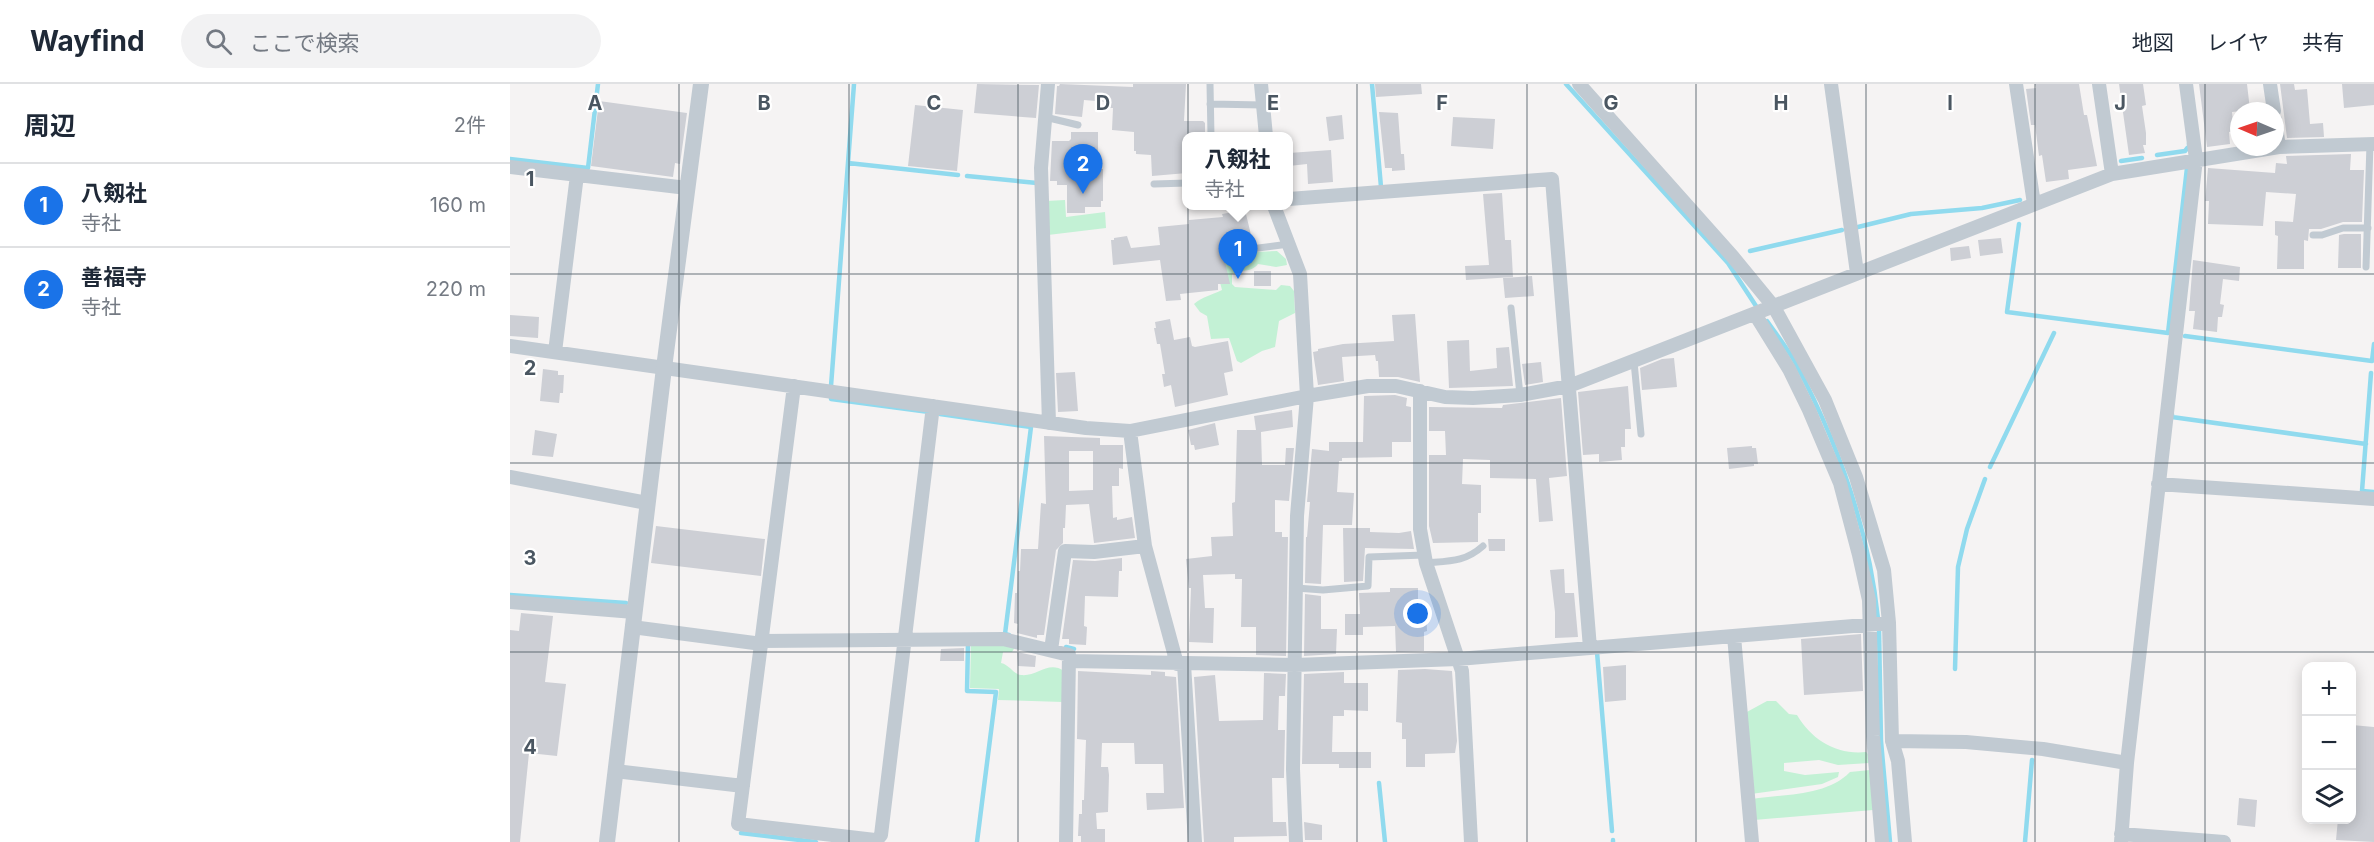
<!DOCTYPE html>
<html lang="ja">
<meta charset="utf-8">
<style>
body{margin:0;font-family:Inter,"Noto Sans JP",sans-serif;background:#f2f2f3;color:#1f2937}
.controls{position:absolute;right:18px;bottom:18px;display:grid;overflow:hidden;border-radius:12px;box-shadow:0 3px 15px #0003}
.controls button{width:54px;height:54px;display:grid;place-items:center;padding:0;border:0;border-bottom:2px solid #e0e1e3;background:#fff;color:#1f2937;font:30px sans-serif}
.compass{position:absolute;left:1720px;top:18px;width:54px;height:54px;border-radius:50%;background:#fff;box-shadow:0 3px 15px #0003;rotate:272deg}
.you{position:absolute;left:908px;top:530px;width:21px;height:21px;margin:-15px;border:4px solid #fff;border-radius:50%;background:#1a73e8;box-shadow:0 0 0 9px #1a73e833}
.badge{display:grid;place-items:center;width:39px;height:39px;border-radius:50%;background:#1a73e8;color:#fff;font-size:20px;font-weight:700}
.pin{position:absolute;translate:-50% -50px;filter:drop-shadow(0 2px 3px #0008)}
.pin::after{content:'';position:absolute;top:32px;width:21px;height:18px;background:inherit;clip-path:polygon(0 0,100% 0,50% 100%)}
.popup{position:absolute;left:672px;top:48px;width:111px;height:78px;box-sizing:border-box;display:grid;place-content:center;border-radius:12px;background:#fff;filter:drop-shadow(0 2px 4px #0005);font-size:20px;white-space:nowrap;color:#747a83}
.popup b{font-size:22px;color:#1f2937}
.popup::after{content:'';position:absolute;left:50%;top:100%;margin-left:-12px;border:12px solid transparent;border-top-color:#fff}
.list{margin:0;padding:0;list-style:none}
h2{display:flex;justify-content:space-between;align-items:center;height:78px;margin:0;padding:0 24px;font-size:26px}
h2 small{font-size:20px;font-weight:400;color:#747a83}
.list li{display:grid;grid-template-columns:39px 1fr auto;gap:18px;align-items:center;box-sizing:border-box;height:84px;padding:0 24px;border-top:2px solid #e0e1e3}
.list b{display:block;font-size:22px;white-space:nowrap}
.list p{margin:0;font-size:20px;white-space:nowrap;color:#747a83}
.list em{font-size:20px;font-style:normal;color:#747a83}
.icon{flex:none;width:33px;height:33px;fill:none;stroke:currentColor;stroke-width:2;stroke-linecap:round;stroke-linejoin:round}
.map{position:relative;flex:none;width:1864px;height:758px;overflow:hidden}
header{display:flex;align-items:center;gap:36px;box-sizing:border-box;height:84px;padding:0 30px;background:#fff;border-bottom:2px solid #e0e1e3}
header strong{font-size:28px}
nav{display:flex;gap:33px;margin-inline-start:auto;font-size:21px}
.search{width:420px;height:54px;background:#f2f2f3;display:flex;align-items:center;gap:15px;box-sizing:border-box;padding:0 21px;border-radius:33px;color:#747a83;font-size:22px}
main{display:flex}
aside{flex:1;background:#fff}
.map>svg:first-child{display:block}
.green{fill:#c3f1d5}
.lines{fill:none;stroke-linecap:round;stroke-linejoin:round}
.stream{stroke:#90daee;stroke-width:4.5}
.building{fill:#cdcfd5;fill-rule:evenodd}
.service{stroke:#c1cad2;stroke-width:7}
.minor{stroke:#c1cad2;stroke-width:14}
.tertiary{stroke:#c1cad2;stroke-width:16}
.grid{fill:none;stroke:#4a5661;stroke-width:1.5;stroke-opacity:0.55}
.grid-label{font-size:20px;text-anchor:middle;font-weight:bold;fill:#4a5661;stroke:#fff;stroke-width:4.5;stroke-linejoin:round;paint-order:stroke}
</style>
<header>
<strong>Wayfind</strong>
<div class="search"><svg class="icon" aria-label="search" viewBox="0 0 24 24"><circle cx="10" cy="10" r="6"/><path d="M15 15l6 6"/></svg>ここで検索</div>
<nav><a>地図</a><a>レイヤ</a><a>共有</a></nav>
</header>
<main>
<aside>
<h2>周辺<small>2件</small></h2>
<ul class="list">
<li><span class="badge">1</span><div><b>八剱社</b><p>寺社</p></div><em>160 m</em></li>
<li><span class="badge">2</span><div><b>善福寺</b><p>寺社</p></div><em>220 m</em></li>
</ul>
</aside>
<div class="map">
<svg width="1864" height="758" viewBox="0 0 1864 758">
<rect width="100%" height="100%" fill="#f5f3f3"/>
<path class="green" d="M555,116L556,133L595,128L596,144L538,151L536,117Z
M767,167L776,175L777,181L766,183L748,180C740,190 731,184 722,190V200L725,203L766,206L771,201L780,202L784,207L785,229L769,237L765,263L752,267L731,279L727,277L719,254L701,255L697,232L690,228L684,220C692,213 702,211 712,206L705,179L745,168Z
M461,558L505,563L502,568H493L491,579C500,581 503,590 511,591C527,593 538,576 554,587L553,618L488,616L489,605L460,604Z
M1257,617H1266L1279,630L1287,631C1302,656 1326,671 1356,668L1359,671V679L1328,681L1309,676L1274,679V687L1295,691L1329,688L1328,693L1312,700L1241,710L1235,629Z
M1360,686L1363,726L1244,736L1242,715C1275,710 1317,712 1340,688Z"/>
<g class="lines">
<path class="stream" d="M862,0L871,103
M1056,0L1218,179L1246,222
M1647,71L1675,67L1679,62V59
M0,75L78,84L88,0
M1611,77L1632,74
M338,79L448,91
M457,92L527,99V101
M1509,140L1497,228L1658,249L1677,84
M1348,143L1401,130L1472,124L1510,116
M1240,167L1332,146
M1257,237C1266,250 1277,264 1285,278C1327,357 1359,446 1368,535
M1675,252L1862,277L1864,260
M1861,289L1852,407L1864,408
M321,302L344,0
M321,314V315L419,328L418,330
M430,330L521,343L495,550L499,551
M1662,330V333L1856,360
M1480,383L1544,249
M0,511L116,519
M1369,546L1371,657L1380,758
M458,559L457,607L486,608L467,758
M556,563L564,565
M1087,568L1102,747
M1445,585L1448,483L1457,445L1475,395
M869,699L875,758
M231,749L306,758
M1103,756V758
M1515,758L1522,676"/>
</g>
<path class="building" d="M467,0L529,1L526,34L464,29Z
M550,0L623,3V0H676L674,37H693L695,39V52H677V89L642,92L641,71L626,70V67H624V48L602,46L603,24H598V18L574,16L572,33L545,30L547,2H549Z
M865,0H911L912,10L866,13Z
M1525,0H1569L1574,31H1577L1587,82L1558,86L1559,95L1536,98L1532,71L1529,72L1525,41H1521L1517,12L1516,5L1526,4Z
M1609,0H1633L1636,21L1632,22L1636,49V61H1633L1635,69L1619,71Z
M1689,0H1737L1740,26L1722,28L1724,47L1719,48L1720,60L1697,63Z
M1770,0H1784L1785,6L1797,5L1800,40L1813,39L1814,53L1777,54Z
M1832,0H1864V21L1834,24Z
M89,17L177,29L170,80L165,79L163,93L81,82Z
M405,21L453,26L447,87L398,82Z
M869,28L888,29L891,70H894L895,86L882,87V84H875Z
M832,31L834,55L819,57L816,33Z
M943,33L985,35L983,65L941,62Z
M561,48H588V85H593V117H591V123H575V129H557V101H547V97H540L542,57H559L561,55Z
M821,66L823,98L798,100L797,80L779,82V69Z
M1841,70L1840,86H1854L1852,138H1833L1811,145H1799L1798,157L1794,156V185H1767L1768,152L1765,151V137L1783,138L1786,110L1756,108L1753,142L1698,140L1699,117H1695L1698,84L1765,89L1766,79L1777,80L1776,72Z
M992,109L995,156H1001L1003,193L956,196L955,182L979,181L973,110Z
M735,126L743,159L716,162L712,165L720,200H708V206L670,210L671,216L656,217L650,176L603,181L601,156H604V154L617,152L621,164L650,161L648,143L679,140V136L713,133L712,130Z
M1834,150H1851V184H1828L1829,151Z
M1491,154L1493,169L1470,172L1468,156Z
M1459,162L1461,174L1441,177L1440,164Z
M1683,176L1730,183L1729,197L1713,195L1710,220L1714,221L1712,233H1708L1707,248L1683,245L1685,227H1679Z
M744,187H761V202H744Z
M1022,192L1024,212L995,214L993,194Z
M905,230L910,298L888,293H869L868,277H866L865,271L832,273L834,297L808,301L803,268L808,267V265L833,260L884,257L882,231Z
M0,231L29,233L28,254L0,252Z
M660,235L664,256L680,253L682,262L685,263L718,257L723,287L714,289L718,311L665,323L661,301L654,303L652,290H655L650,260H647L644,244H646L645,238Z
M959,256L960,287L987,284L986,264L999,263L1003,302L939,304L937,257Z
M1164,274L1167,303L1132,306L1130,284L1152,275Z
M1031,278L1033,298L1015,301L1012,280Z
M33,285L48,287V291H54L53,309H50L49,319L30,317Z
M565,288L568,327L548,328L546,289Z
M1118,302L1121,345H1115V363H1111L1112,376L1089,378V370L1073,371L1068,308Z
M885,311L897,314L896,322L901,323V358H882V373L832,374V377H829L827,408L844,409L842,441H813L811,500L795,499L796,453H797L800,418H797L802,365L819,367V358H853L854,312Z
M1051,314L1057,392L1039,394L1043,437L1029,438L1026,395L980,394V376L953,375L952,400L971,401V429H968V458L923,459L919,442V371H936L935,347H919V323L992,324L993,321Z
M782,326L783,343L751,348L752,381H775L776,364H784L779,417L765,416V448H772V453H778L776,572L746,571V543H731L732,495H725V490L693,491L695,524H704L703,559L679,558L681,504H679L676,475L702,472L701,453L723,452L722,419L725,418L727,346H746L744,332Z
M705,339L709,361L685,366L684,361H681L678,346Z
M25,346L47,350L43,373L22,371Z
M534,352L590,354V361H613V385L609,384V402H602L603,434L607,433V436L622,433L625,454L584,459L579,420L556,421L555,444H553V459L546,466L534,551H527V554L507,549L508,540L504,539L505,509H507L508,487H510L511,465H528L531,419L536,420ZM559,367H583V406L559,407Z
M1242,362V364H1246L1248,380H1244V382L1219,385L1217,364Z
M146,442L255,455L251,492L141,479Z
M833,444H860V448L889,449L901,447L904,465L855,464L853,497L834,498Z
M978,455H995V467H979Z
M612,474V487H609L608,513L575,512L574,542L577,543L576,561L559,560V555H552L563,476L585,477Z
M1054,485L1055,509H1064L1068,553L1045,554V528L1040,486Z
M880,504H908V523H916L917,547L914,548V567L886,568L885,542L853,543V551H835V530H850L849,509L880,508Z
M795,510L811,512V545H827L826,570L794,572Z
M11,529L43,532L35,598L56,600L47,672L19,669L10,758H0V546L9,547Z
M1351,550L1353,607L1294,611L1291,555Z
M454,564V577H430L431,565Z
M507,568L526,572L525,583L508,582Z
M1116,581V616L1095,618L1093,583Z
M915,585L942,587L947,657L945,669L915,670V683H896V655H892V639L886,638L888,586Z
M568,587L641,591V587L655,588V592L666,593L674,724L637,726L636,709H654L653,680H625L624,659H592L591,683H598L599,691L598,728L586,729L587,745H595V758H571V752H568L569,730H572V716H574L576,656L567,655Z
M834,588V599H858V627L834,626V632H823L822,668H861V684H829V680H792L794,590Z
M754,589L776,590L775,612H769L768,646H775L774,694H762L763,738H776L777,752L724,753V758H694L684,593L705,591L709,637L753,636Z
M1842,641L1864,643V758L1826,756L1828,735H1842Z
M1729,714L1747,716L1745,743L1727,741Z
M794,738L812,741V756H795Z"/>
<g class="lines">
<path class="service" d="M700,0L701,52
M700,20L753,21
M535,33L568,41
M644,100L677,99
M1803,151H1812L1833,144H1858
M717,168L779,160
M1856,183L1860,60
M1001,224L1010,311
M1124,278L1131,350
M916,479C940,477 955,478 973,462
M786,504L813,506L858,502L859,473L914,471"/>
<path class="minor" d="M538,0L531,84L539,339
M751,0L756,52
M1069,0L1223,173L1264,223L1315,316L1346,393L1374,486L1379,539L1382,657L1388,677L1395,758
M1321,0L1347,189
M1506,0L1524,120
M1589,0L1602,90
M1760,0L1764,27
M1765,36L1769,63
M0,83L177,104
M779,115L1042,95L1080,564
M764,122L790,190L797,312L787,432L783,685L786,758
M1245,230L1279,285L1299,326L1330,399L1349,471L1359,516L1363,652L1372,758
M0,262L576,344L620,347L797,312L858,302H886L935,313L963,314L1010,311L1059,302L1602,90L1769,63L1864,60
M45,268L67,91
M284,302L228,740L365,756
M910,307V445L916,479L952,587L961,758
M620,347L635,462L667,580
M0,393L137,419
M1648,400L1864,415
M0,518L124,528
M122,543L252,560
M1224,552L1242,758
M252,557L493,555L559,571L556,758
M541,566L555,467L584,468L635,462
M559,577L785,581L948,575L1379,539
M674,580L685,758
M1382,657L1456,658L1533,665L1617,679
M105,687L233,702
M1611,750L1714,758
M365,758L371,751L423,322
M1611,758L1617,679L1686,75L1676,0"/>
<path class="tertiary" d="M97,758L154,284L191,0"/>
</g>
<path class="grid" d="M169,0V758M339,0V758M508,0V758M678,0V758M847,0V758M1017,0V758M1186,0V758M1356,0V758M1525,0V758M1695,0V758M0,190H1864M0,379H1864M0,568H1864"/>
<g class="grid-label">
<text x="85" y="26">A</text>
<text x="254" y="26">B</text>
<text x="424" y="26">C</text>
<text x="593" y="26">D</text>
<text x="763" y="26">E</text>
<text x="932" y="26">F</text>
<text x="1101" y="26">G</text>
<text x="1271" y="26">H</text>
<text x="1440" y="26">I</text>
<text x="1610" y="26">J</text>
<text x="20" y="102">1</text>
<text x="20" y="291">2</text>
<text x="20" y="481">3</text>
<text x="20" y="670">4</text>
</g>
</svg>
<div class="controls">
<button>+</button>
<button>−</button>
<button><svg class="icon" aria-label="layers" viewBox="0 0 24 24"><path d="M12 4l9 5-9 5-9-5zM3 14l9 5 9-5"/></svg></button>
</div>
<svg class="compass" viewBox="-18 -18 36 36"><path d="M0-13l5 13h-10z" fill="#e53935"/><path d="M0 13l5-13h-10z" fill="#747a83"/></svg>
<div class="you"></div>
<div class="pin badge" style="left:728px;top:195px">1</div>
<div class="popup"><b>八剱社</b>寺社</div>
<div class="pin badge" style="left:573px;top:110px">2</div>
</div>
</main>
